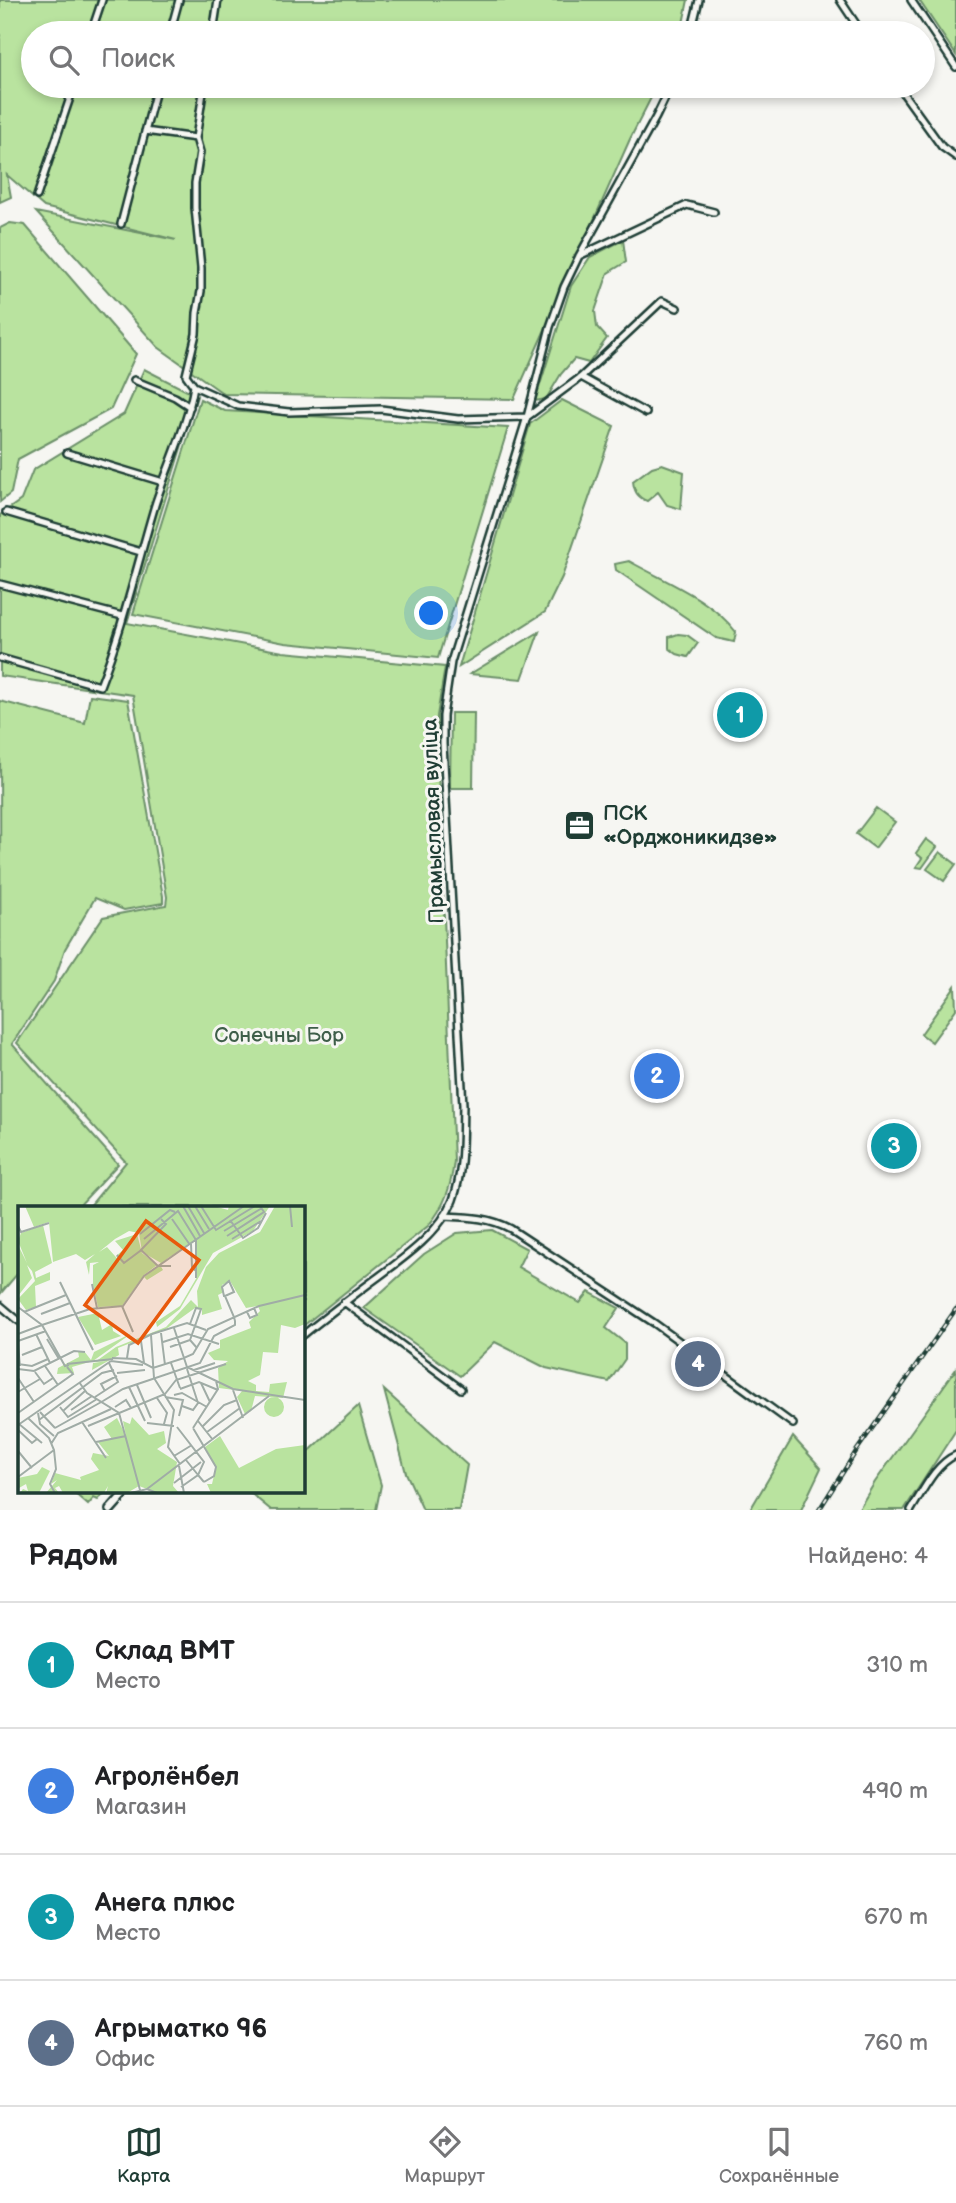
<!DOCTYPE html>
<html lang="ru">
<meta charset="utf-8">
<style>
body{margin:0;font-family:"Balsamiq Sans",sans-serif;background:#f6f6f6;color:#202124}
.you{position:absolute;left:432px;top:614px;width:24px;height:24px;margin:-18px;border:5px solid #fff;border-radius:50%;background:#1a73e8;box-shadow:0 0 0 10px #1a73e833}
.badge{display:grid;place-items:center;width:46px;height:46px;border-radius:50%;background:#1f3d34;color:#fff;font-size:23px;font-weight:700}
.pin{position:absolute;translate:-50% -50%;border:4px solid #fff;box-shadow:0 2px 7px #0006}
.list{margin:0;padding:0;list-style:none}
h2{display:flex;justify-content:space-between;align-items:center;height:91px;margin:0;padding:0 28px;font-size:30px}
h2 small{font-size:23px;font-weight:400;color:#757577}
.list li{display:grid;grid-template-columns:46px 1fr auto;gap:21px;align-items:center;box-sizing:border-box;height:126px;padding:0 28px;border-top:2px solid #e0e0e0}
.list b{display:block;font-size:26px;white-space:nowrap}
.list p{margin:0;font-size:23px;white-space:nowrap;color:#757577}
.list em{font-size:23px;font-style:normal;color:#757577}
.icon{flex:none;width:38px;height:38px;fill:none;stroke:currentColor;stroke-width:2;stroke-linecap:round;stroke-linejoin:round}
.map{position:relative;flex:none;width:956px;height:1510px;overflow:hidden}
.search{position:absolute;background:#fff;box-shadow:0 4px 10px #0003;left:21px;right:21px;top:21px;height:77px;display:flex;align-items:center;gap:18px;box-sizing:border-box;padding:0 24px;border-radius:38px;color:#757577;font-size:26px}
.sheet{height:595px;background:#fff}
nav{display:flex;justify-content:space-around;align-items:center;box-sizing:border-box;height:98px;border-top:2px solid #e0e0e0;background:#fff;font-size:19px;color:#757577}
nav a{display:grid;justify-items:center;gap:4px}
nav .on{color:#1f3d34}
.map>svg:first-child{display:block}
.green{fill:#b9e39f;stroke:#6c906a;stroke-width:2}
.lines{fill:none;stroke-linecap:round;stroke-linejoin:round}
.minor-casing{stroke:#1f3d34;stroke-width:10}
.tertiary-casing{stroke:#1f3d34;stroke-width:12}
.minor{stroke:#f6f6f2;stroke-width:5}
.tertiary{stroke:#f6f6f2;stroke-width:7}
.rail-casing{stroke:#1f3d34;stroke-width:4.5}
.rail{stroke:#f6f6f2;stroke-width:2;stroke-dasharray:5;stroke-linecap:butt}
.labels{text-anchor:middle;stroke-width:6;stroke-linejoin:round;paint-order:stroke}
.poi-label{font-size:21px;font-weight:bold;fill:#1f3d34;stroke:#f6f6f2;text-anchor:start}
.street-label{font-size:21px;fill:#1f3d34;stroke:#f6f6f2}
.park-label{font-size:21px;fill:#3e5e49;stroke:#f6f6f2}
.inset-road{fill:none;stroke:#a0aca6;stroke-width:2}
.view{fill:#e8590c;fill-opacity:0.15;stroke:#e8590c;stroke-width:3.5}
.inset-edge{fill:none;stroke:#1f3d34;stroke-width:3.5}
</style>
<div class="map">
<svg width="956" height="1510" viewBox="0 0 956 1510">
<rect width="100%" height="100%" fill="#f6f6f2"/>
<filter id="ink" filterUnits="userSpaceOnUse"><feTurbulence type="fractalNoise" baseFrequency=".0143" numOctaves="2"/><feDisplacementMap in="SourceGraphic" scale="14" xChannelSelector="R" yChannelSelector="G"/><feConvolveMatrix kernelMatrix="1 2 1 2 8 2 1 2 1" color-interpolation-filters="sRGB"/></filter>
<g filter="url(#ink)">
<path class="green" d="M0,0H688L681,33H33V86H657L630,139L514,399L224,394L158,347L36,212L176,240L44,207L7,175L11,197L0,202Z
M919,0H956V55L921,3Z
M10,223L25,225L136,354L111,409L18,459L11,493L0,502V228Z
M623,240L626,262L608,273L595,311L597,327L607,338L589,363L574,359L561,374L546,399L535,401L571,286L590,257Z
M144,369L197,396L127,623L283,652L445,667L437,716V745L454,1161C451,1187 445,1206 428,1226L303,1326V1207H89L126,1162L17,1043L103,917L166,905L167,897L133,695L0,676V515L21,500L33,470L124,414Z
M200,399L225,411L508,428L438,658L285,643L133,614Z
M562,400L614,426L562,577L545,612L459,667L530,424Z
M662,464L684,472L681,509L667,505L658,492L647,501C637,497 634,491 633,481L652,467Z
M629,561C666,582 710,598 736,632L734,642L716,638L616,570L615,564Z
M539,632L522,679L470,674Z
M678,634L687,635L698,643L688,657L677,654L669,648V637Z
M90,695L128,700L163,896V903L124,910L95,898L65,949L54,981L12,1044L118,1164L78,1207H19V1272L1,1293L0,701L85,723Z
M451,713H474L473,788H450Z
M876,808L895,822L875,848L856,834Z
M926,839L937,847L922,868L916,867L922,858L916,853Z
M940,852L956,864L944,881L927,869Z
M955,986L956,1009L932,1042L921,1034Z
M492,1230L527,1249L518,1267L580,1303L589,1292L619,1308L606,1328L625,1343V1359L609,1382L546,1368L495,1342L460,1376L364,1308L424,1254L457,1233Z
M956,1369V1430L904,1510H858L875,1482Z
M384,1390L467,1465L459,1510H423L406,1473Z
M358,1406L381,1485L376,1510H271L248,1491H303V1457Z
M793,1437L821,1468L801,1510H750Z
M72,1491H106L98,1500L94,1498L88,1505Z"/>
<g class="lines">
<defs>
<path id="minor" d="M840,0L862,33
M911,0L956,67
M91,33L102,0
M170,33L179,0
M213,33L218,0
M691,33L699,0
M898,86L942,147L956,157
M145,131L196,138
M37,196L74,86
M121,224L157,86
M579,256L687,205L714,212
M581,377L646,413
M134,380L175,397L190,407
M194,386L238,406L289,412L381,409L458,419L527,417L581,377L662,301L677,308
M67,453L163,482
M6,512L141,552
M0,584L122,616
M0,658L100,686C123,627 137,565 155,505C168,465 187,427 194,386L186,375L196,334L197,313L201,291V268L195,208V183L200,152L196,138L204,86
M444,1216C468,1217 489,1217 511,1229L654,1323L793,1424
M344,1302L461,1389
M0,1305L19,1321
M303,1335C324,1318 345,1302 366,1286C395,1264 439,1236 453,1200C464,1170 462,1137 463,1105L443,744V716L451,662L527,417L550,327L564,287L579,256L656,117L671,86
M911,1510C923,1491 935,1464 956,1455"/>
<path id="tertiary" d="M110,1510L127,1491"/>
</defs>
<use href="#minor" class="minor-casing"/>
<use href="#tertiary" class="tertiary-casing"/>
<use href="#minor" class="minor"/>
<use href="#tertiary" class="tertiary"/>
<defs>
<path id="rail" d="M819,1510L857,1450L956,1309"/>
</defs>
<use href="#rail" class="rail-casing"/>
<use href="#rail" class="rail"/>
</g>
</g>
<defs>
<symbol id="office-square" viewBox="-11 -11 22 22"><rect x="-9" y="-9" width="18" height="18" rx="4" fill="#1f3d34" stroke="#f6f6f2"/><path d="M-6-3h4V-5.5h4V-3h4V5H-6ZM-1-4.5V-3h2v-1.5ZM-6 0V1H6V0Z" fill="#fff"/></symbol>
</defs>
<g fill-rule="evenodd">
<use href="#office-square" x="562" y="808" width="35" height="35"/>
</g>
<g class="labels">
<g class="poi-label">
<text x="603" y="820">ПСК<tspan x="603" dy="24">«Орджоникидзе»</tspan></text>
</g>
<g class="street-label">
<text transform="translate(433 821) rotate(-92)" y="7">Прамысловая вуліца</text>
</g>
<g class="park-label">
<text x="279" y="1042">Сонечны Бор</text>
</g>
</g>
<g transform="translate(18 1206)">
<rect width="287" height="287" fill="#f6f6f2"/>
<path d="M7,0H196L210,4L211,0H252L235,25L195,47L162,103L139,121L138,116L162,100L179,71V34L150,52L142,59L145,64L129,74L126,71L143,57L124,46L121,27L111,25L97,33L81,46L89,41L104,58L98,50L105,44L97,35L119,28L124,47L139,59L126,69L104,100L80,101L75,79V59L81,56L72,57L71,69L68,56L77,48L67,54L58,48L35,56L31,16L16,21ZM257,0H287V118L277,122L263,119L260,147L245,146L242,169L230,175L238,179V185L251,186L252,178L269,176L265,192L237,190L233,205L227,208L219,191L224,185L201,182L200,162L210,155L196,154L190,147L202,142V134L233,122L231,116L242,105L240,100L228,102L212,75L204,79L206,86L200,89L204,103L184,109V104L177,102L148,123L100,142L101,149L74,164L75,157L89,155L77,156L98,141L148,121L173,94L180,101L179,85L188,61L201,47L242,26ZM25,19L34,57L17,66L18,72L32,66V74L17,80L18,101L8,104L0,93L17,75L14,65L9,59L14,72L0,90V39L9,57L0,35L3,27ZM80,107L84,124L94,118L95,125L103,130L77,139L60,111ZM114,127L75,155L54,161L56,167L39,168L40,162L61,151L60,145H66L73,154L76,146ZM246 201a10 10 0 1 1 20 0a10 10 0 1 1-20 0ZM114,211L131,229L146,225L148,237L139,243L159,256L155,280L161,287H140L121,280L109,287H88L90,280L86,287H45L41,280L37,282L41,287H28L39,274L33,278L37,267L63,274L62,271L81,264L73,253L75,247L91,250L80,236L94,233L86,221L99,212L108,230L105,215L112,218ZM202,230L221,262L258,243L287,239V287H193L189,278H194L198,261L187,241ZM24,261L32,265L21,287H2L5,283L10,285L8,278L1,282L0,272L19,268Z" fill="#b9e39f"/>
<path class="inset-road" d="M165,0L182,30M170,0L186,27M177,0L191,23M183,0L198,24L237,0M272,0L274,21M154,13L172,39M212,14L225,32L240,22L248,7M0,20L3,26L31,17M206,25L244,2M122,28L152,4L157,6M209,30L246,6L242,0M126,33L160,5L178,34M214,33L243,15M173,38L174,61L178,65M123,44L140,60H153M99,49L106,57L122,45L148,18L143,13M178,72V34M42,76L75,144M74,78L79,102M104,100L115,126M0,101L24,119L47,160L51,159M6,106L48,89M229,106L232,112L239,109L236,102M23,108L52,97M172,118L178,102L183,103L172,134L179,142M24,119L72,103L105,100L126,70L226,0M156,122L166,152L175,148L190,123L241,100L287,89M143,127L147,159M0,128L24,119M18,128L32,157M133,129L136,172L156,204L150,241L162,258M29,133L41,153M0,135L28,125M123,135L126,157M145,136L170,128L201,138M0,139L2,160M152,141L172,134M4,149L24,141M94,152L118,153L135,162L166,152L169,161L215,183L287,194M109,152L111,139L134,128L169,117L188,124M93,155L125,159M153,157L162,182M0,158L14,160L30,153M49,158L95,153M27,160L40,179M0,163L16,165L56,145L67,146M176,164L197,157M17,166L26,178L35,172M99,167L127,164M0,172L16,196M61,176L69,187L101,207L122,284M183,177L192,196M119,179L133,212M111,181L127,215M162,183L181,176L200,184M215,184L225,212M87,185L83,178L99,170M0,186L22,173M156,189L164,187L189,201M77,191L100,176L91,157M147,191L165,194L161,210M139,192L149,207L146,218M85,195L105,183L182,157L196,130L217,119V115L216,111L207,90H206L204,81L211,75L216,86L207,90M164,200L175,204L180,197L169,163M42,201L50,211L79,193M97,201L108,194L113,202M53,204L74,190M45,205L67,185M22,206L37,222M0,207L55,168L49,161M20,207L22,218L36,230M10,212L31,232L36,244L38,263L32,278L37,287M21,214L84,167L96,164M180,215L195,234M64,216L88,252M129,217L156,220M1,218L24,237M0,219L93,155M70,220L147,188L158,174L208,158M185,220L206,199L219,194M159,221L186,256L180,269L186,276M37,222L85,195M175,222L198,261L196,270L186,276M175,222L200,183L198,175M0,224L14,237L19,233M189,226L222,202M78,236L108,230M33,238L40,227L93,203M0,245L14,262M156,250L174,239M161,260L166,287M0,271L36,244M156,277L183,256M163,281L180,269L168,254M129,283L251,190M113,287L129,283L139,287"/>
<path class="view" d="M128,15L181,54L120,137L67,99Z"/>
<rect width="287" height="287" class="inset-edge"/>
</g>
</svg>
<div class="you"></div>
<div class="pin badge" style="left:740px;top:715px;background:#0f9aa8">1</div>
<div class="pin badge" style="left:657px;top:1076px;background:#3f7fe0">2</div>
<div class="pin badge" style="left:894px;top:1146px;background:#0f9aa8">3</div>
<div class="pin badge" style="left:698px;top:1364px;background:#5c6f8a">4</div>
<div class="search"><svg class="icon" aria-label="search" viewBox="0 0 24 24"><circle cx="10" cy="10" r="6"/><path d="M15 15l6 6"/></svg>Поиск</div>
</div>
<section class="sheet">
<h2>Рядом<small>Найдено: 4</small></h2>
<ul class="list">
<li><span class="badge" style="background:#0f9aa8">1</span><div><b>Склад BMT</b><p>Место</p></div><em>310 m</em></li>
<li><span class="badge" style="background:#3f7fe0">2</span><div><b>Агролёнбел</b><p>Магазин</p></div><em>490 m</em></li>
<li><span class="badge" style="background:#0f9aa8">3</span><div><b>Анега плюс</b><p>Место</p></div><em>670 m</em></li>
<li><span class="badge" style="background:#5c6f8a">4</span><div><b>Агрыматко 96</b><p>Офис</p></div><em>760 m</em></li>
</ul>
</section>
<nav>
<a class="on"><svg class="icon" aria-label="map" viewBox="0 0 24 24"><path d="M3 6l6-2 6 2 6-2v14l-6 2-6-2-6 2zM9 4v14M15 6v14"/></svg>Карта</a>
<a><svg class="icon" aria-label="directions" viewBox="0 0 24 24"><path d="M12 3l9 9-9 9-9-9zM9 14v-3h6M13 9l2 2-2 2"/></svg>Маршрут</a>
<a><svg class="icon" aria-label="saved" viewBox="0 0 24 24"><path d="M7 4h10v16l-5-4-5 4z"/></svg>Сохранённые</a>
</nav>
